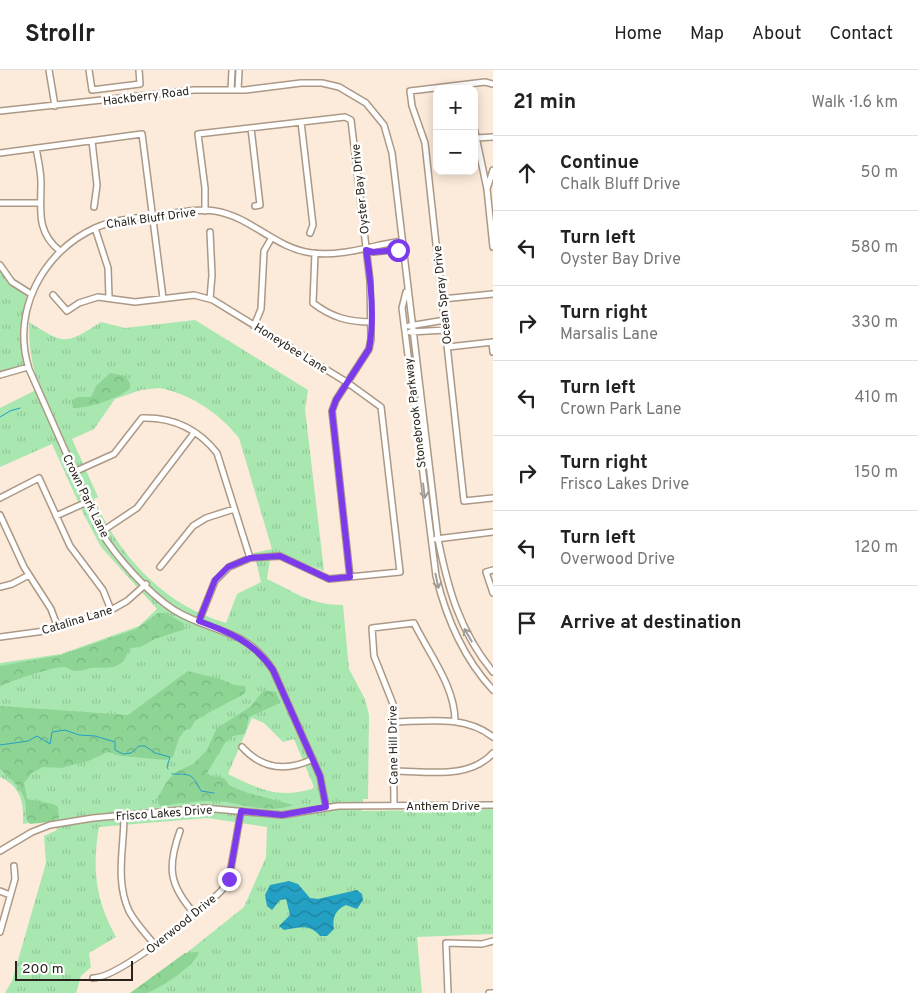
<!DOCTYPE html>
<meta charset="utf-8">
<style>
body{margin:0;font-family:Overpass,sans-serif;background:#f6f6f6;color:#222}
.controls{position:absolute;right:15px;top:15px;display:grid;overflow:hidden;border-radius:10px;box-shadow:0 2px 12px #0003}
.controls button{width:45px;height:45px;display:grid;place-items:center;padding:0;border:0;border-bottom:1px solid #e0e0e0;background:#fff;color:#222;font:25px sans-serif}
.scale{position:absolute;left:15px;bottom:12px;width:118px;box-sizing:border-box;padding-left:5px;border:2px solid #2a231b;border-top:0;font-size:14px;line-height:18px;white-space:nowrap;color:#2a231b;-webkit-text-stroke:4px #fff;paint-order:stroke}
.stop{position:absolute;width:15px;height:15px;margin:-11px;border:4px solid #7c3aed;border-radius:50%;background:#fff}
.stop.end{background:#7c3aed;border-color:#fff;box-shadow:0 1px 5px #0008}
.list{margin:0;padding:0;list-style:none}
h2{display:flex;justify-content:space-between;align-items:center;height:65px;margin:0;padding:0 20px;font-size:21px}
h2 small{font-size:16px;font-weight:400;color:#767676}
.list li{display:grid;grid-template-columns:32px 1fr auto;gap:15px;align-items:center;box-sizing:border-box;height:75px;padding:0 20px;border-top:1px solid #e0e0e0}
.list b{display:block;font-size:19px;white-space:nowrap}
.list p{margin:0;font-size:16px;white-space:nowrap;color:#767676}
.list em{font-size:16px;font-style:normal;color:#767676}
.icon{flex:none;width:28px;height:28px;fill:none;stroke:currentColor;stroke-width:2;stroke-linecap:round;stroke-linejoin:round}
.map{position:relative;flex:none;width:493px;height:923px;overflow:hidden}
header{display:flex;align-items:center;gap:30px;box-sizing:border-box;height:70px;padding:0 25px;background:#fff;border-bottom:1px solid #e0e0e0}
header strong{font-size:24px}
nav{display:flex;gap:28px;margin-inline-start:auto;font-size:18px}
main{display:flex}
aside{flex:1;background:#fff}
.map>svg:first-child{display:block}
.grass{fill:url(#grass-tufts);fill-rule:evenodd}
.forest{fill:url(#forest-crowns)}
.water{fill:url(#water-waves)}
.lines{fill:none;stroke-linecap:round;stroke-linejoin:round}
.stream{stroke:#23a0c3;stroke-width:1}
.minor-casing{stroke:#ac9985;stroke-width:8}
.minor{stroke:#fff;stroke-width:5}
.oneway{stroke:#9f9c98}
.route{stroke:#7c3aed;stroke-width:6}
.labels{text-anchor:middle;stroke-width:5;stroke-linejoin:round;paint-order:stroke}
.street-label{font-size:12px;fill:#2a231b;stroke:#fff}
</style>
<header>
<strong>Strollr</strong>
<nav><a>Home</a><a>Map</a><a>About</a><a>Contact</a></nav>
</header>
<main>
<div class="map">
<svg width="493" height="923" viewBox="0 0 493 923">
<defs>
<pattern id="grass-tufts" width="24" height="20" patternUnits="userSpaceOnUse" patternTransform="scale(1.25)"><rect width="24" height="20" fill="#a9e7b0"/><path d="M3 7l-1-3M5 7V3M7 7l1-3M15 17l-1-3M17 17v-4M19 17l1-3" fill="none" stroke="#92c697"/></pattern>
<pattern id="forest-crowns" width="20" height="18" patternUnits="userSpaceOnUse" patternTransform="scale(1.25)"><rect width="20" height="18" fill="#8dd495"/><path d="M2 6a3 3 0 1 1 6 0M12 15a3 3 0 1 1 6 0" fill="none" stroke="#7ab680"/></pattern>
<pattern id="water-waves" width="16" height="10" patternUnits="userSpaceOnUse" patternTransform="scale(1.25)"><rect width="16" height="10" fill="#23a0c3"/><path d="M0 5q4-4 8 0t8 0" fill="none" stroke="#1f829e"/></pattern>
</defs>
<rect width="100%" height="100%" fill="#fcebda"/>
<path class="grass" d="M0,199L13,216L25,223L27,228L21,259L24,294L0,302Z
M195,250L308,320L305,339L324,501L280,484L271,483L267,509C295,522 310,535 343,535L349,599L365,629L369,645L368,729H363L361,741L493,739V864L417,867L422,923H132L159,905L244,837L266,787L267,757L207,748L99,757C92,799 95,829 116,867L89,883L91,897L81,906L76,923H5L12,911L46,793L44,766L57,760L51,749L23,754C24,732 21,717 0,707V593L61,584L139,556L157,539L101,477L84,445L52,374L0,397V338L40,318C31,295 29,276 29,252C65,275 65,275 101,252L125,258ZM159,318C191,324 219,343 239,368L272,479L254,483L261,512L237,524L226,553C164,535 120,487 94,429L98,427L72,369L94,359L115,329L141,320ZM252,648L264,653L283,672L294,669L314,717L312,719C277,729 259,719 228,704Z"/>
<path class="forest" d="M110,303L125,306L130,313V318C121,328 86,339 73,338L72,330L78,327H91L96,316Z
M158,543H165L183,553L185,559L155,569L140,577L131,578C125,584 127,591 118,595C108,600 101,596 91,598C86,599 81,601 76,601C72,601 69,598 65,597C53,596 12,611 0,616V596L61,585L136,559Z
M188,601L223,610L234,615L245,616L246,620L244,624L208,643L195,651L191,658L184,661L179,668L173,687L166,690L121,686L108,682L88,691L61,698L43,697L33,702L24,713L27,729L53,734L58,737L59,748L50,752L30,754C24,748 27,739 25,731C21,716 10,709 0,699V636L128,645Z
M264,620L276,622L280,633L249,647L245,664L233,666L225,673L207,703L211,706L224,708L230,716L248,723L293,735C272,743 248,736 227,732C205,729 181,733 160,736L157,729L168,710L176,702L193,694L207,680L217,658L250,637Z
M199,882C195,896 158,920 146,923C141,923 135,923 130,923L185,883Z"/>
<path class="water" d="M289,811L298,814L310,828L318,829L357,820L362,824L363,830L357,839L346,835C335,840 332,848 334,859L327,866H320C309,853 299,858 284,860L279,856L290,845L286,829L280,830L272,840L267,836L265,825L270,815Z"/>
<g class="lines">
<path class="stream" d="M0,347L10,341L20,338
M0,675L28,671L37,666L50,674L52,662L65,660L79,665L95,666L115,672V680L123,684L131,683L139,676H145L155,683L170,687L167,697L168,699
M172,704C192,704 192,704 201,721L214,723"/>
<defs>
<path id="minor" d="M49,0L55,36
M89,0L92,20L140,14L139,0
M493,14L485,12L410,21L412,36L425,73L464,431L493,428
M231,20L232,0
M238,20L239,0
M0,41L194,20H245L301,13H322L339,17L366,33L384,55L392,83L438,469C448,519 460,562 493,602
M301,52L313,155L310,163
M474,57L487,119L493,177
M251,58L260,135L255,136
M476,68L493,67
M92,71L97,115L94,137
M36,78C38,89 41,101 41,113C41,140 36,162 60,181
M0,83L142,64L163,228
M487,119L493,100
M0,133H39
M205,141V118L198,64L345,47L351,50L370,211L371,269L369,279L336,330L332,341L350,507
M95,158L108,198L109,227
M210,162L212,205L210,229
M366,180L373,182L403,179
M315,183L313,233C331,247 348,252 371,252
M0,195L12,212L31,224
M406,222L402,238L436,506C446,547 464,589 493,620
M53,225L67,241L79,233L98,227L135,232L194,225L213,230L348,313L381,337L400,502L329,509L280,486L250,488L229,497L215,511L199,551
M442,229L493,224
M254,256L261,239L264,181L271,169
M409,256L445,250
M410,262L446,260
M492,272L493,282
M448,277L493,272
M0,305L28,297
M74,402L114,384L142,348C172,347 198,359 217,383L250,488
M0,428L39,408L70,476L103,520L111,540
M0,445L24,497L51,539L58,558
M56,446L87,432
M101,462L137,438L194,363
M436,469L493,462
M160,497L193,456L206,448L234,439
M493,500L486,502L493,523
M0,517L12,514L29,505
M0,567L52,560L111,540L127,531L146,514
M395,652C428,651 465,645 493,667
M242,677C262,699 286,702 313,689
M394,701C427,701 469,710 493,683
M394,735L393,634L374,586L372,558L414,553C429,584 455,616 455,651
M326,737L320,706L273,600C245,557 213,564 174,540C149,524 117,488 101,462L29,299C11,242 42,182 95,158C115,149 138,148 159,145C177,143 197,138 215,141C252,147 274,178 312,183C343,187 372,175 402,171
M124,746C124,778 115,811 129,841C136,854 146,864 155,875
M180,761C167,797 169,815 194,843
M0,781L32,762L50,755L93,748L204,738L282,745L338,736L493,735
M0,821L10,825
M0,862L15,809L14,796
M93,908C117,909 203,840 222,820L229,809L241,741
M448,923L446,873L482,874L493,871
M489,923H493"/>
</defs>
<use href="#minor" class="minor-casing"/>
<use href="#minor" class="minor"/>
</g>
<defs><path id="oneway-shaft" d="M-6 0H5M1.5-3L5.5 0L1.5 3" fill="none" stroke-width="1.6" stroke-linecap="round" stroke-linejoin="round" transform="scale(1.25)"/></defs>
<g class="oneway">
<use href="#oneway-shaft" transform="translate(424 421) rotate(83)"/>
<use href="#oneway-shaft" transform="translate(437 511) rotate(78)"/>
<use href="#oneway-shaft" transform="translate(468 565) rotate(-120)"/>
</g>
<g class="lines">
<path class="route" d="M229,809L241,741L282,745L326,737L320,706L273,600C254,572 229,562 199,551L215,510L228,497L250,488L280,486L329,509L350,507L332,341L336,330L369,279C375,248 371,211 366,180L373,182L398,180"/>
</g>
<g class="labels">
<g class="street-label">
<text transform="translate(146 26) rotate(-7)" y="4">Hackberry Road</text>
<text transform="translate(360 119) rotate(-96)" y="4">Oyster Bay Drive</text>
<text transform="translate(151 148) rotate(-8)" y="4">Chalk Bluff Drive</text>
<text transform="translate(442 225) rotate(-96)" y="4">Ocean Spray Drive</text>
<text transform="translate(291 278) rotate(32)" y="4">Honeybee Lane</text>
<text transform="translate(415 343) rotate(-97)" y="4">Stonebrook Parkway</text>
<text transform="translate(86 426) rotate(64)" y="4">Crown Park Lane</text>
<text transform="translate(77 550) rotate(-17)" y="4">Catalina Lane</text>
<text transform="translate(393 675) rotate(-91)" y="4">Cane Hill Drive</text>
<text x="443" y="740">Anthem Drive</text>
<text transform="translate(164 743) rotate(-4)" y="4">Frisco Lakes Drive</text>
<text transform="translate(181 854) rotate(-39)" y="4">Overwood Drive</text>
</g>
</g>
</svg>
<div class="controls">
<button>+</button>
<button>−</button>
</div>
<div class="scale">200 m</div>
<div class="stop" style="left:398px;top:180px"></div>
<div class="stop end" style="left:229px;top:809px"></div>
</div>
<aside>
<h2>21 min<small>Walk · 1.6 km</small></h2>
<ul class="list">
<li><svg class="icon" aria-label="ahead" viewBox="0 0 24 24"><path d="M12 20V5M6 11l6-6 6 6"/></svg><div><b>Continue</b><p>Chalk Bluff Drive</p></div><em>50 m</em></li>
<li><svg class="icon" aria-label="left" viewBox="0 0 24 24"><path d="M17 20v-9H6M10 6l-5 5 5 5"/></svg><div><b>Turn left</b><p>Oyster Bay Drive</p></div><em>580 m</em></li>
<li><svg class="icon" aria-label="right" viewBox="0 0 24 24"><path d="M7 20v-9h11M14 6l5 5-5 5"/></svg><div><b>Turn right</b><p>Marsalis Lane</p></div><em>330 m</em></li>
<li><svg class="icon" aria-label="left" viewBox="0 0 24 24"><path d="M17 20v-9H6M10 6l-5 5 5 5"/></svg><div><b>Turn left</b><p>Crown Park Lane</p></div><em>410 m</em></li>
<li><svg class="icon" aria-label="right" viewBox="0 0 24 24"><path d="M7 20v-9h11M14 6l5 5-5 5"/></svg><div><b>Turn right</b><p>Frisco Lakes Drive</p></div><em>150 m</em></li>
<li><svg class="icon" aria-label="left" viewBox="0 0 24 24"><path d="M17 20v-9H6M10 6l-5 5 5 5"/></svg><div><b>Turn left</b><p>Overwood Drive</p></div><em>120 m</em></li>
<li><svg class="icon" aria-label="arrive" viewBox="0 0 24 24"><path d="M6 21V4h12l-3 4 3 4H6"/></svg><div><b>Arrive at destination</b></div></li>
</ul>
</aside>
</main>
